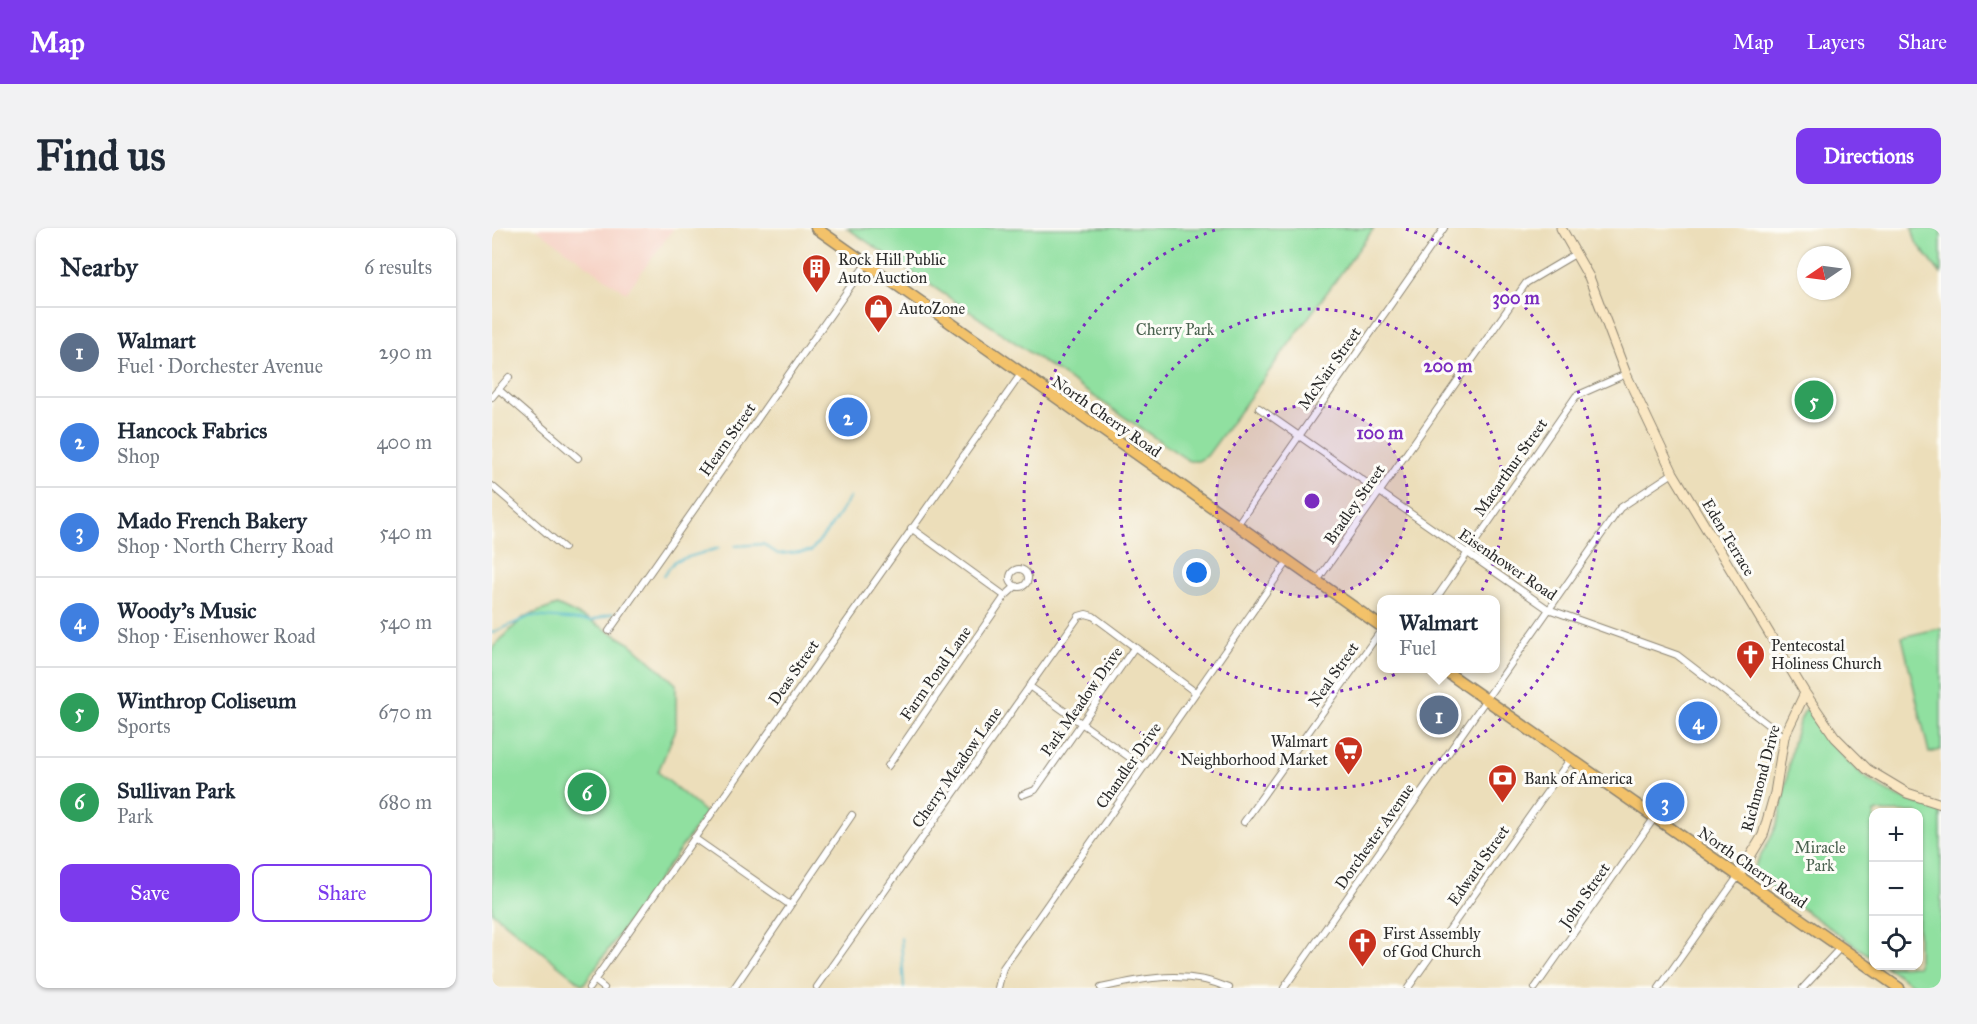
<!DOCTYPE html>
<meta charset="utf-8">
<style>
body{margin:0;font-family:"IM FELL Great Primer",serif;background:#f2f2f3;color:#1f2937}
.controls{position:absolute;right:18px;bottom:18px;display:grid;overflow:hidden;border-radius:12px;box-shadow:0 2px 4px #0004}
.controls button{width:54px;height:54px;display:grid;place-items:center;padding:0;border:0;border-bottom:2px solid #e0e1e3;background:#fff;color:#1f2937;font:30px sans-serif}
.compass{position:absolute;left:1305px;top:18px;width:54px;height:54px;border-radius:50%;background:#fff;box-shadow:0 2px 4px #0004;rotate:257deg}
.you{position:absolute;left:705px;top:345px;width:21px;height:21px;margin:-15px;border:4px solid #fff;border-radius:50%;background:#1a73e8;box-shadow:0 0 0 9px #1a73e833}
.badge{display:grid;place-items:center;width:39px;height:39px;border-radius:50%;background:#7c3aed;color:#fff;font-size:20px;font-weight:700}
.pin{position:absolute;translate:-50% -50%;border:3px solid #fff;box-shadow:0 2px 6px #0006}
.popup{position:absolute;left:885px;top:367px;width:123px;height:78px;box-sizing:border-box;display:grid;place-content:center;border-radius:12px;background:#fff;filter:drop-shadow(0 2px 4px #0005);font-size:20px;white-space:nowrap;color:#747a83}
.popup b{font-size:22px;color:#1f2937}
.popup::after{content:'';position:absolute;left:50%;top:100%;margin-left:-12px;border:12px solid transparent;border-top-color:#fff}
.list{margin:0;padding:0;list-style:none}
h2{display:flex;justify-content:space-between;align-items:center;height:78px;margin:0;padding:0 24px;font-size:26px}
h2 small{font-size:20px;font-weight:400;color:#747a83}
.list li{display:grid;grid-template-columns:39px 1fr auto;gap:18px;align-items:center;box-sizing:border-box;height:90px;padding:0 24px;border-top:2px solid #e0e1e3}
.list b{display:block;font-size:22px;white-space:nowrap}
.list p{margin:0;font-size:20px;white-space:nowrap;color:#747a83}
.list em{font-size:20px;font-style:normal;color:#747a83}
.actions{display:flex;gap:12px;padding:18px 24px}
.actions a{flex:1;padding:14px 0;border:2px solid #7c3aed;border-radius:12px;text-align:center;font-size:21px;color:#7c3aed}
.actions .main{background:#7c3aed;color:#fff}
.icon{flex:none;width:33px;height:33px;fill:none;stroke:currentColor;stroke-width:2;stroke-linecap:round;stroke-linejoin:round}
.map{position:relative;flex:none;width:1449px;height:760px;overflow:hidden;border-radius:12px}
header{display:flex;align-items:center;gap:36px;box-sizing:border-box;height:84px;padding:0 30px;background:#7c3aed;color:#fff}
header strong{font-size:28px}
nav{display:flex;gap:33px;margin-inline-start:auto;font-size:21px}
.intro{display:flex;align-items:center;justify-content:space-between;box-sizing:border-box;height:144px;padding:0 36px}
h1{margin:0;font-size:42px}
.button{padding:15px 27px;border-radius:12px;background:#7c3aed;color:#fff;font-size:21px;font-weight:700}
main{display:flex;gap:36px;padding:0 36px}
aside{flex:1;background:#fff;border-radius:12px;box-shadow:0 2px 4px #0004}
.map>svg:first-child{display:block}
.built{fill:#f6d2c5}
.green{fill:#90e0a0;stroke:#5e8666;stroke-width:1.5}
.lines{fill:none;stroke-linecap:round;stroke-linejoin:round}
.stream{stroke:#4ab5c7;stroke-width:2}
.street-casing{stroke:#8c8472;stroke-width:8}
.secondary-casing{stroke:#8c8472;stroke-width:11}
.primary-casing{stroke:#8c8472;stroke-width:13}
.street{stroke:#fff;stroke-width:6}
.secondary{stroke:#fae7c3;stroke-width:9}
.primary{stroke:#f3c26a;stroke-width:10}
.ring{fill:none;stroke:#7b2cbf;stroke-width:3;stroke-dasharray:3 6}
.labels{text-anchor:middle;stroke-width:6;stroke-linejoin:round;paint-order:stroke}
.poi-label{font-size:16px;fill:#2b2b2b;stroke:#fdfcf7;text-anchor:start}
.park-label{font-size:16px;fill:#49614e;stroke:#fdfcf7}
.street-label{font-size:16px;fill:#2b2b2b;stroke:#fdfcf7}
.centre{fill:#7b2cbf;stroke:#fdfcf7;stroke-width:3}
.ring-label{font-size:18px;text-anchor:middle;font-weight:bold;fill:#7b2cbf;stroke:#fdfcf7;stroke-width:6;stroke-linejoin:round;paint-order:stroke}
</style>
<header>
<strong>Map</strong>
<nav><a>Map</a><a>Layers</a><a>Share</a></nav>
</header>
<div class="intro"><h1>Find us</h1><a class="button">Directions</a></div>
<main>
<aside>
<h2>Nearby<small>6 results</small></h2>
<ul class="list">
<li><span class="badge" style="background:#5c6f8a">1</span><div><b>Walmart</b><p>Fuel · Dorchester Avenue</p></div><em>290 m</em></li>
<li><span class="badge" style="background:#3f7fe0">2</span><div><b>Hancock Fabrics</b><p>Shop</p></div><em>400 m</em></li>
<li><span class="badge" style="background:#3f7fe0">3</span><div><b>Mado French Bakery</b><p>Shop · North Cherry Road</p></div><em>540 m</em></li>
<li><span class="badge" style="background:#3f7fe0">4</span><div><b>Woody's Music</b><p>Shop · Eisenhower Road</p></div><em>540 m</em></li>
<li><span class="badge" style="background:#2e9e5b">5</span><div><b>Winthrop Coliseum</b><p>Sports</p></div><em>670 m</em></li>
<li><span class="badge" style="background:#2e9e5b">6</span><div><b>Sullivan Park</b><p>Park</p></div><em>680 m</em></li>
</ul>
<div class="actions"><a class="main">Save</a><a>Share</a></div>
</aside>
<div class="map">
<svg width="1449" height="760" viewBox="0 0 1449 760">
<rect width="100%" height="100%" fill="#fdfcf7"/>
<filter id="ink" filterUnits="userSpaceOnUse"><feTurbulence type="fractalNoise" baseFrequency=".0167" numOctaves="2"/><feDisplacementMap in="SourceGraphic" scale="12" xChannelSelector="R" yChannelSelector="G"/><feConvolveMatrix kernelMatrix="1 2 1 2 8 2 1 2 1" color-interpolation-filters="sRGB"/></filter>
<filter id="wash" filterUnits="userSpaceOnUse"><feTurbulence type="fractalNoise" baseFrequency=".008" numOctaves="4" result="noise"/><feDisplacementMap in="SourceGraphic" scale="24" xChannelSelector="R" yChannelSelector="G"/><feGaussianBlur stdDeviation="1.35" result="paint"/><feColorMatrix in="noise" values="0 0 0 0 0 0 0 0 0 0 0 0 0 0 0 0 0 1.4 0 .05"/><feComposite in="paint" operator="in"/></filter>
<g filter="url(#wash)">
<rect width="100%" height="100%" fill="#ecdeba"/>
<path class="built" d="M43,0H182L134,65Z"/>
<path class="green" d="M355,0H882L715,228L706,233H697Z
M1420,0H1449V46L1424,14Z
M65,377L101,394L139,416L184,456V501L166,544L214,585L91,757L0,684V420L32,389Z
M1449,400V522L1437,525L1410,409Z
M1314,480C1352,534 1380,569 1449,581V760H1426L1393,738H1426V584H1382L1381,730L1259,645C1267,629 1279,613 1285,596C1298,557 1294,516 1314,480Z"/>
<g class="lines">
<path class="stream" d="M243,318L271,316L286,326L319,323L340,297L358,269
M172,347L183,333L227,320
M0,405L39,388L99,393L121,385
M409,710L412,760"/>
</g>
</g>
<g filter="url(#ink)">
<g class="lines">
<defs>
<path id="street" d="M6,161L86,230
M0,169L17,149
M767,180L1056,381L1185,427L1292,509
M0,258L72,320
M745,297L952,0
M419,300L513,368
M518 350a9 9 0 1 1 18 0a9 9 0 1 1-18 0Z
M825,353L1034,55L1083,26
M943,372L1084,168L1134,146
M117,403L374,36
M537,458L651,539
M396,538L513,368L524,358
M530,567L543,562L642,420
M752,594L890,401
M202,610L298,677
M102,752L112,760
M325,759L587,388L594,386L601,388L703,464
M97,760L529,146
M242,760L360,587
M506,760L511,740L796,333
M609,760C652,750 695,741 737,760
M792,760L1128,280L1181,245
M916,760L1079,530
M1043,760L1163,589
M1167,760L1247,647
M1311,760L1349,719"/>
<path id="secondary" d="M1069,0L1097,49L1134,146L1181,245L1313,465L1343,509L1375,541L1415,565L1449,576
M1247,647L1271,607L1283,565L1292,509L1313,465"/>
<path id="primary" d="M324,0L890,399
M949,440L1407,760"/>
</defs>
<use href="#street" class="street-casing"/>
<use href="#secondary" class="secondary-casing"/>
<use href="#primary" class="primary-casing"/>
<use href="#street" class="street"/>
<use href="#secondary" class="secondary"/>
<use href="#primary" class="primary"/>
</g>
</g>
<circle cx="820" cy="273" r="96" fill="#7b2cbf" fill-opacity=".12"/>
<g class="ring">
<circle cx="820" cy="273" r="96"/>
<circle cx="820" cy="273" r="192"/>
<path d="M914 1A288 288 0 1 1 726 1"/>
</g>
<defs>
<symbol id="building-pin" viewBox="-11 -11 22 30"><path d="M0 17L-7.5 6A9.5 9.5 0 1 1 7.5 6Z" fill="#c8321e" stroke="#fdfcf7"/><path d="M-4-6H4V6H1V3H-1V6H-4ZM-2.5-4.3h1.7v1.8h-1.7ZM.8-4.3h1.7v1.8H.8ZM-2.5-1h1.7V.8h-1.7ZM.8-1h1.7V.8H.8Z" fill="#fff"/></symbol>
<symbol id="shop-pin" viewBox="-11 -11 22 30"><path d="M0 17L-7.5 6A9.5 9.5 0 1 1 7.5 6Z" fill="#c8321e" stroke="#fdfcf7"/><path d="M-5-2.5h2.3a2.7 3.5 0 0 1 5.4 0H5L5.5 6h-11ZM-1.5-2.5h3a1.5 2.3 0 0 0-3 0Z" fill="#fff"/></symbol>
<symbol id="church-pin" viewBox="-11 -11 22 30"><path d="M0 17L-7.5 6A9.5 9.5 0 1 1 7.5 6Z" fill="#c8321e" stroke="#fdfcf7"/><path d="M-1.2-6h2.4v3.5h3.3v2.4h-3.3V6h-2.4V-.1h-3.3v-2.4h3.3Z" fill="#fff"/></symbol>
<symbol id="supermarket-pin" viewBox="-11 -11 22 30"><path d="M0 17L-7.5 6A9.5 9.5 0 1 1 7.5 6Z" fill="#c8321e" stroke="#fdfcf7"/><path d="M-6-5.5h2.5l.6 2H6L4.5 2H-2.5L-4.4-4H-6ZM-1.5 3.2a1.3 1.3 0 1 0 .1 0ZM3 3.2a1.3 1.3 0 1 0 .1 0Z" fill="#fff"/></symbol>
<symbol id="bank-pin" viewBox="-11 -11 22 30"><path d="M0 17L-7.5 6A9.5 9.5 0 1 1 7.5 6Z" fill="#c8321e" stroke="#fdfcf7"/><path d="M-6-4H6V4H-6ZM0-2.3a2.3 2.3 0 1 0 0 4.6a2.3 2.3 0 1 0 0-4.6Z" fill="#fff"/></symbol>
</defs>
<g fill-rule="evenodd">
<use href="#building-pin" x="308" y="24" width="33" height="45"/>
<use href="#shop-pin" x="370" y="64" width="33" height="45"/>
<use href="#church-pin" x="1242" y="410" width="33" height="45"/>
<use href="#supermarket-pin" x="840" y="506" width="33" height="45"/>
<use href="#bank-pin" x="994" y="534" width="33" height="45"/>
<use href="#church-pin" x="854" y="698" width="33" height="45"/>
</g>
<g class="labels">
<g class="poi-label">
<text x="346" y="37">Rock Hill Public<tspan x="346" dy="18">Auto Auction</tspan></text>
<text x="407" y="86">AutoZone</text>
<text x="1279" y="423">Pentecostal<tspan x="1279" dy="18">Holiness Church</tspan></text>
<text x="836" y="519" text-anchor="end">Walmart<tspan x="836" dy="18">Neighborhood Market</tspan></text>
<text x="1032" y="556">Bank of America</text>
<text x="891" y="711">First Assembly<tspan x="891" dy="18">of God Church</tspan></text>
</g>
<g class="park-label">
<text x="683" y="107">Cherry Park</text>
<text x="1328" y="625">Miracle<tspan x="1328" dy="18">Park</tspan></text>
</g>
<g class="street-label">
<text transform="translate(837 140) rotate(-55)" y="6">McNair Street</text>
<text transform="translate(615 188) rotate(35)" y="6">North Cherry Road</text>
<text transform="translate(235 211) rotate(-55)" y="6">Hearn Street</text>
<text transform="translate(1018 239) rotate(-55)" y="6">Macarthur Street</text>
<text transform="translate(862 276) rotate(-55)" y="6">Bradley Street</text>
<text transform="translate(1237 309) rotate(59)" y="6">Eden Terrace</text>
<text transform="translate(1016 336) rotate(34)" y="6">Eisenhower Road</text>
<text transform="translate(301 444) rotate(-55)" y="6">Deas Street</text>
<text transform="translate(443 445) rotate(-55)" y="6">Farm Pond Lane</text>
<text transform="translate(841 446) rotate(-55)" y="6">Neal Street</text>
<text transform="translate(589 473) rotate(-55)" y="6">Park Meadow Drive</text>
<text transform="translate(636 537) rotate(-55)" y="6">Chandler Drive</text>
<text transform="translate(464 539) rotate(-55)" y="6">Cherry Meadow Lane</text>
<text transform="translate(1268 550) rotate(-75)" y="6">Richmond Drive</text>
<text transform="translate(882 608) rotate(-55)" y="6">Dorchester Avenue</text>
<text transform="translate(986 637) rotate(-55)" y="6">Edward Street</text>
<text transform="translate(1261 639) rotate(35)" y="6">North Cherry Road</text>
<text transform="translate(1092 667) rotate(-55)" y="6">John Street</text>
</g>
</g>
<circle cx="820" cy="273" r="9" class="centre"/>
<g class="ring-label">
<text x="1024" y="76">300 m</text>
<text x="956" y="144">200 m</text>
<text x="888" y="211">100 m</text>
</g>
</svg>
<div class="controls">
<button>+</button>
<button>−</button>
<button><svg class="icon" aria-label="locate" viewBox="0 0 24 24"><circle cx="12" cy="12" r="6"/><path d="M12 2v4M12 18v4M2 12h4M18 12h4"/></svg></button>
</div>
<svg class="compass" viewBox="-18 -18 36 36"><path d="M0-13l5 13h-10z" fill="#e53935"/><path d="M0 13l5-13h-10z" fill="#747a83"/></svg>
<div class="you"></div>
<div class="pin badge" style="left:947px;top:487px;background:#5c6f8a">1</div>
<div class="popup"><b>Walmart</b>Fuel</div>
<div class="pin badge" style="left:356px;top:189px;background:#3f7fe0">2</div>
<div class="pin badge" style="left:1173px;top:574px;background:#3f7fe0">3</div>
<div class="pin badge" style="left:1206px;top:493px;background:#3f7fe0">4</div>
<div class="pin badge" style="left:1322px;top:172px;background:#2e9e5b">5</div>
<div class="pin badge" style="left:95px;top:564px;background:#2e9e5b">6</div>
</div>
</main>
